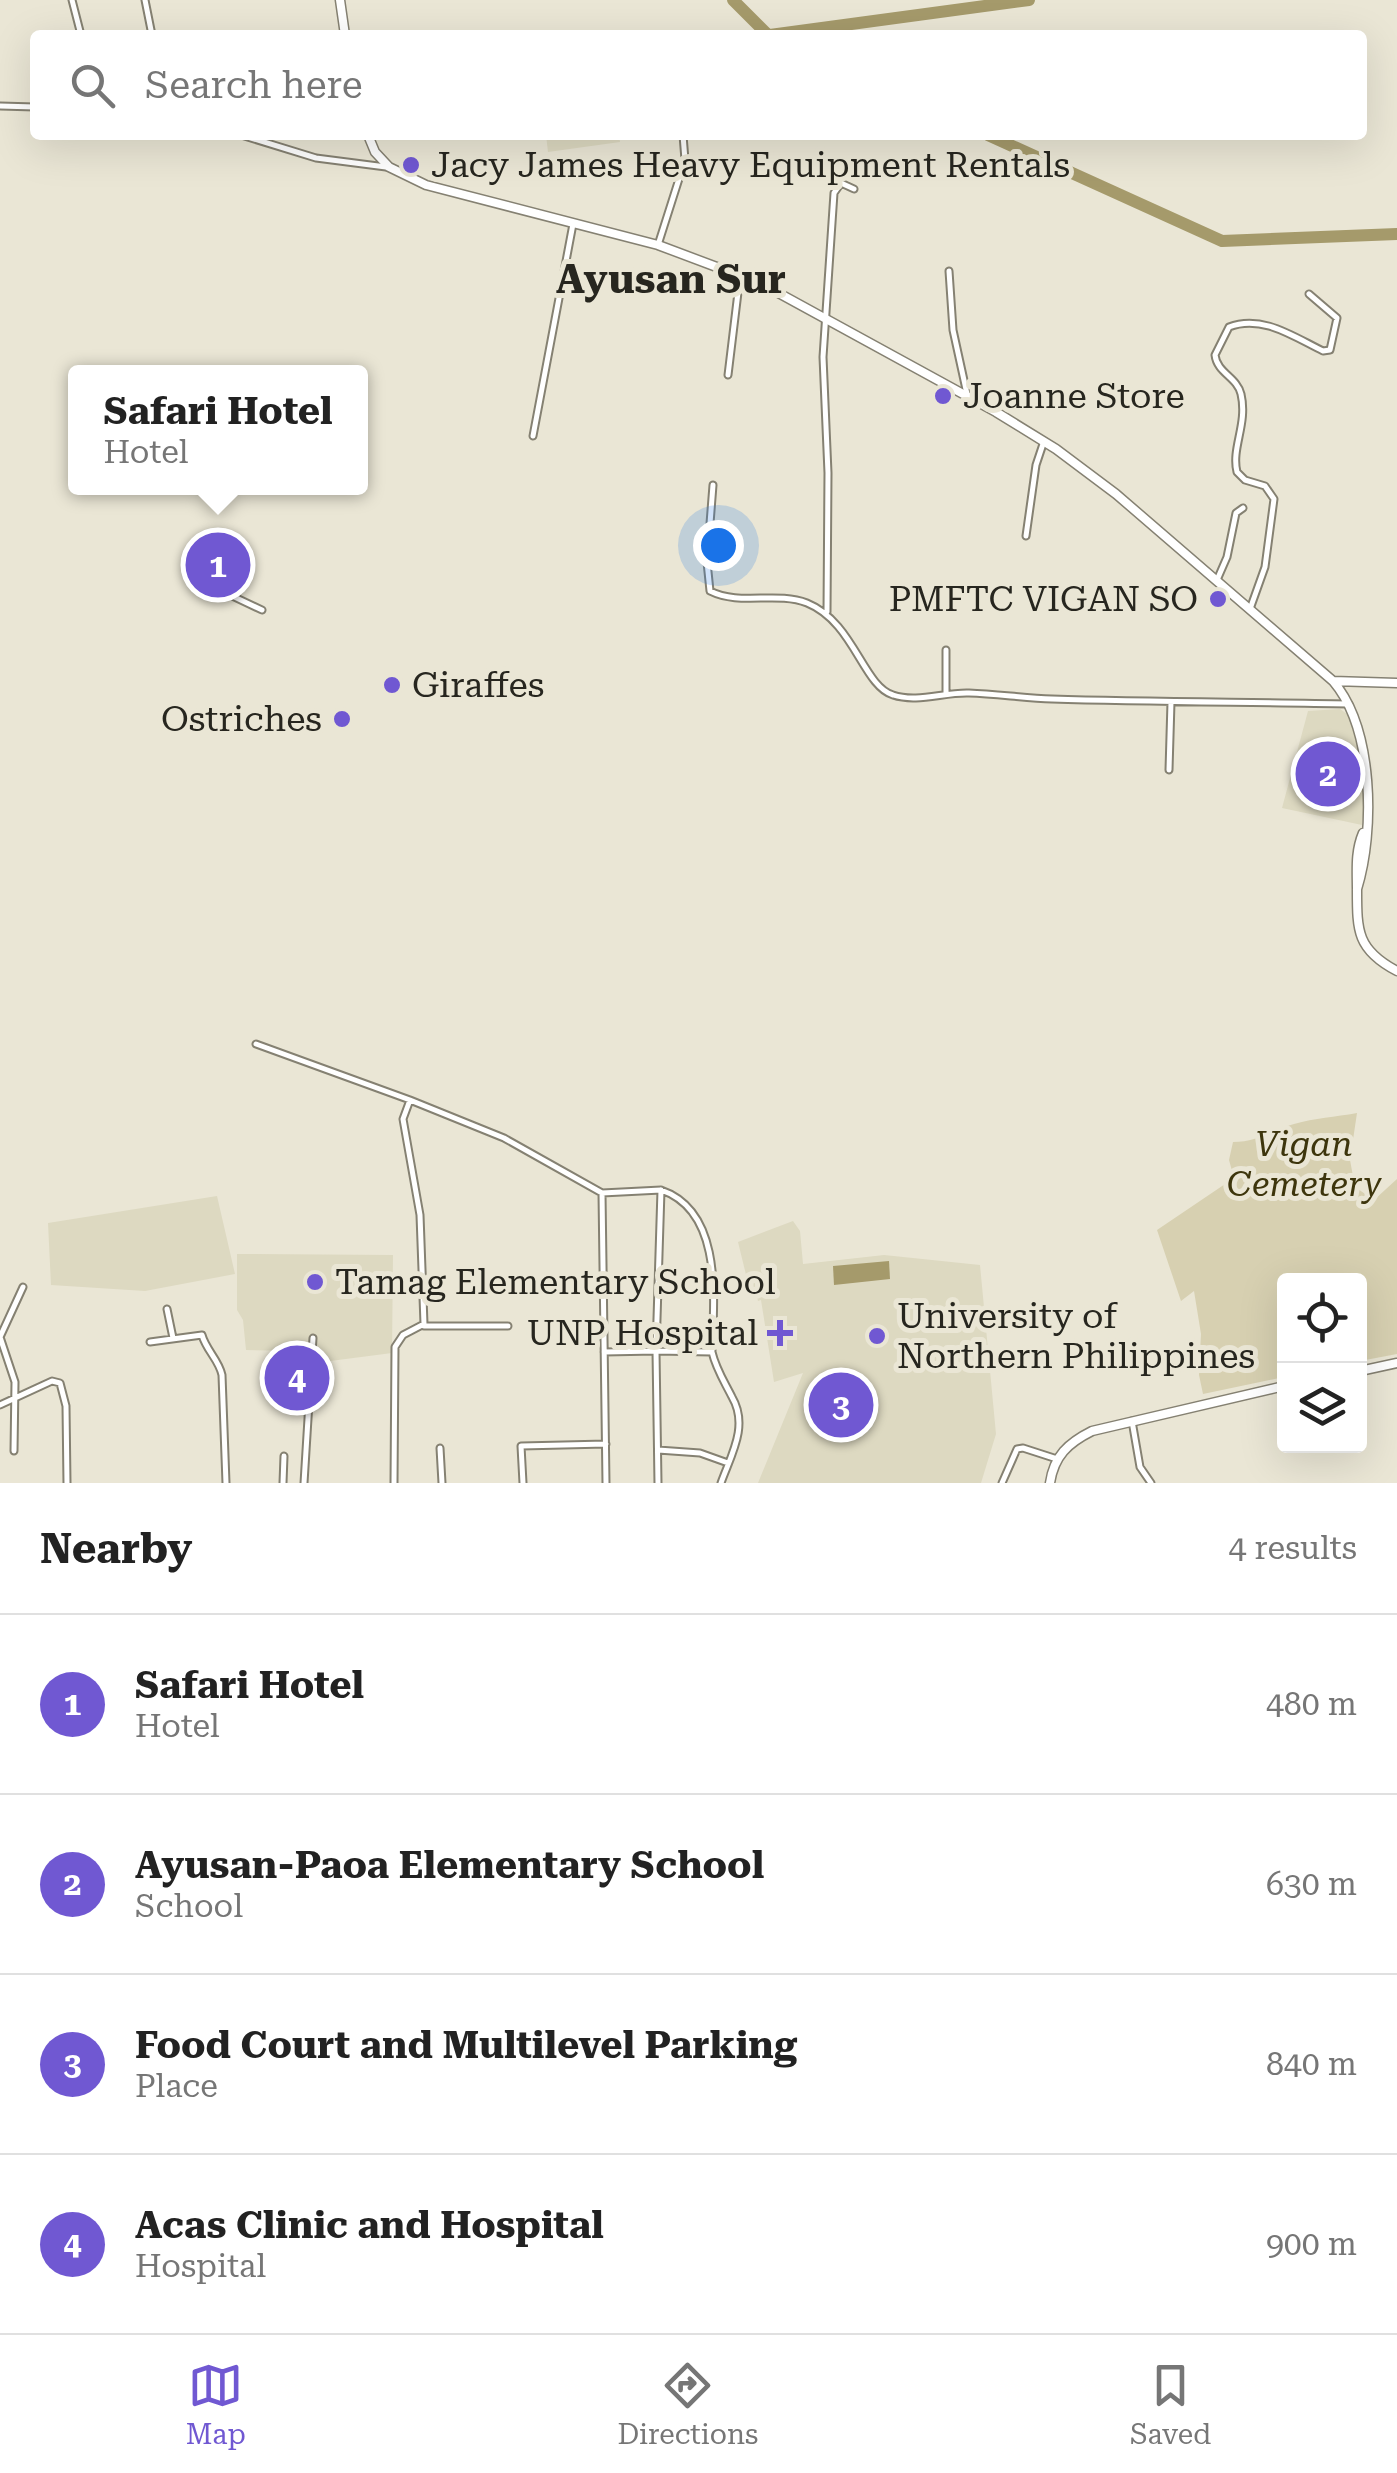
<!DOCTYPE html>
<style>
body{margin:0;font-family:"Roboto Serif",serif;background:#f6f6f6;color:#222}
.controls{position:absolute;right:30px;bottom:30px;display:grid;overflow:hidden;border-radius:10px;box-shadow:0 10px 40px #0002}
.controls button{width:90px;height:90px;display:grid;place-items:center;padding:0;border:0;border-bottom:2px solid #e0e0e0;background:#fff;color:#222;font:50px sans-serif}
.you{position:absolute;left:718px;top:545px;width:35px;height:35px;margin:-25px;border:8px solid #fff;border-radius:50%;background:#1a73e8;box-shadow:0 0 0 15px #1a73e833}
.badge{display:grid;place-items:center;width:65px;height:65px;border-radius:50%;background:#7058d2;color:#fff;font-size:32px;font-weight:700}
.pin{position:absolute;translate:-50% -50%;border:5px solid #fff;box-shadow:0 2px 10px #0006}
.popup{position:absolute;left:68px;top:365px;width:300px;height:130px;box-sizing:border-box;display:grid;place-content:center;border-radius:10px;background:#fff;filter:drop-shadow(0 2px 8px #0005);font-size:32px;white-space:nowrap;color:#767676}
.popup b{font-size:38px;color:#222}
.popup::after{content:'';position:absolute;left:50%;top:100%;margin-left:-20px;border:20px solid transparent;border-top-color:#fff}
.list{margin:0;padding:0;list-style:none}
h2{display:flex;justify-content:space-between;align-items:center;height:130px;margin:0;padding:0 40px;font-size:42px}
h2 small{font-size:32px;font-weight:400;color:#767676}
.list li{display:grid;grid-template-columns:65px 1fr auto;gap:30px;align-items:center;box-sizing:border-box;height:180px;padding:0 40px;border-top:2px solid #e0e0e0}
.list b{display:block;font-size:38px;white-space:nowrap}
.list p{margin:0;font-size:32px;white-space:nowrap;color:#767676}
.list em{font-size:32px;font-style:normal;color:#767676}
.icon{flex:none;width:55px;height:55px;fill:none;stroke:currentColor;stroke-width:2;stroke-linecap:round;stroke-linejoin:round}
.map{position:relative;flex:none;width:1397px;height:1483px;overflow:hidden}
.search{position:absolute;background:#fff;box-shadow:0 10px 40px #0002;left:30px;right:30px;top:30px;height:110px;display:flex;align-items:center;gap:25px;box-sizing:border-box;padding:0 35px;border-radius:10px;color:#767676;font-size:38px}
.sheet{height:850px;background:#fff}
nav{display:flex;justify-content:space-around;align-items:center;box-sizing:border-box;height:140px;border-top:2px solid #e0e0e0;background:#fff;font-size:28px;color:#767676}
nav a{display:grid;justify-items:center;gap:5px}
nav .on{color:#7058d2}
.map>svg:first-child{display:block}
.built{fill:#ddd9c1}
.green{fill:#d7d0b1}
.water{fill:#a59a6b}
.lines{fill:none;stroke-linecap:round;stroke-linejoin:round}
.river{stroke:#a59a6b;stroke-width:12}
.street-casing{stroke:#858172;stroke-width:9}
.secondary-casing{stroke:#858172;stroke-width:11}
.street{stroke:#fff;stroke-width:5}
.secondary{stroke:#fff;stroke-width:8}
.poi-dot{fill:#7058d2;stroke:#eae6d5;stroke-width:4}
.labels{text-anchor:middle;stroke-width:10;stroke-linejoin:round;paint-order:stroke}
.poi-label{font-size:35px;fill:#27261f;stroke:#eae6d5;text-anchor:start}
.park-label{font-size:35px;font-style:italic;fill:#3d350c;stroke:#eae6d5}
.quarter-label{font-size:40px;font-weight:bold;fill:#27261f;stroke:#eae6d5}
</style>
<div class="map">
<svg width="1397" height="1483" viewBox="0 0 1397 1483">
<rect width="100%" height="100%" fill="#eae6d5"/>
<path class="built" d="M546,135H619L620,142L548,152Z
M1340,709L1354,719L1362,753L1366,795L1362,825L1282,808L1308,711Z
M217,1196L235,1274L145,1291L51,1285L48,1223Z
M793,1221L800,1231L803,1264L884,1255L980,1265L996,1434L981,1483H758L803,1373L774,1382L761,1300L758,1301L755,1289L749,1287L738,1242Z
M237,1254L393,1255L392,1353L315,1363L305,1351L246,1350L243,1320L237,1310Z"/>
<path class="green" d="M1357,1113L1350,1160L1355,1187L1374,1200L1397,1179V1354L1360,1361V1280H1284V1377L1203,1394L1199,1375L1201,1334L1194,1291L1181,1301L1157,1230L1234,1178L1229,1160L1233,1142C1258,1142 1272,1130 1294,1124C1315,1118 1335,1117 1357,1113Z"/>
<path class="water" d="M889,1261L890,1279L834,1285L833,1266Z"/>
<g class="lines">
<path class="river" d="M733,0L768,35
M770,35L1029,0
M988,135L1222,241L1397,234"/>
<defs>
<path id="street" d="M72,0L81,35
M145,0L152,35
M0,106L35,107
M241,135L316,158L386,167
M658,245L685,160L683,135
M949,271L953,330L967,394
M728,375L740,276
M533,436L573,224
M713,485L707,562L710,591C740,606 776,591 807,603C854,622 863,686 893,695C917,703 944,692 969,693C997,694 1024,698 1052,699C1151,702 1250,702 1349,704
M1026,536L1036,465L1044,441
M1217,580L1227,557L1236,513L1243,508
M228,594L262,610
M1250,609L1265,567L1274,499L1265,486L1245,480L1237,472C1231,448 1248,424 1241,394C1237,377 1217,373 1215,355L1229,327C1262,314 1294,337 1323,351L1330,350L1337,318L1309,294
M827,612L828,473L823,357L834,193L841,183L854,189
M946,650V694
M1169,770L1171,702
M256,1044L410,1100
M661,1190C723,1211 714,1299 712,1351
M602,1193L606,1483
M167,1309L173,1338
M424,1326H508
M150,1342L202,1335C206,1350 219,1360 222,1375L226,1483
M0,1405L52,1381L60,1383L66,1406L67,1483
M1132,1421L1140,1467L1151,1483
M440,1448L442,1483
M658,1450L700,1453L728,1463
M14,1451L15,1382L0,1337L23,1287
M283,1483L284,1456
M304,1483L313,1338
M394,1483L395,1347L403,1335L424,1324L420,1215L403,1119L410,1100L504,1138L602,1193L661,1190L656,1351L604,1352
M523,1483L521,1446L606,1444
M658,1483L656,1351L712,1352C716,1369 724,1381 732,1397C749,1426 731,1455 721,1483
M1002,1483L1017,1449L1023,1448L1057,1459"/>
<path id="secondary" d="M340,0L345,35
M368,135L375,152L389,167L426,185L658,245L762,284L996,412L1056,449L1116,494L1333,681C1374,729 1375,831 1357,889
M1333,681L1397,683
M1363,833C1355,852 1357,870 1357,890C1357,931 1357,950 1397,971
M1360,1371L1397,1363
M1050,1483C1054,1456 1068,1443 1092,1431L1284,1386"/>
</defs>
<use href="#street" class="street-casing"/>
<use href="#secondary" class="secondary-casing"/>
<use href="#street" class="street"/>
<use href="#secondary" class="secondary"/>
</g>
<g class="poi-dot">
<circle cx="411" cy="165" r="10"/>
<circle cx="943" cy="396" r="10"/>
<circle cx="1218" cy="599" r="10"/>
<circle cx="392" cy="685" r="10"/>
<circle cx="342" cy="719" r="10"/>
<circle cx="315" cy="1282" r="10"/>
<path d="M775 1318h10v10h10v10h-10v10h-10v-10h-10v-10h10z"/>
<circle cx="877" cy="1336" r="10"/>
</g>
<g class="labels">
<g class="poi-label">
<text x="431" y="177">Jacy James Heavy Equipment Rentals</text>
<text x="963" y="408">Joanne Store</text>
<text x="1198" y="611" text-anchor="end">PMFTC VIGAN SO</text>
<text x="412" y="697">Giraffes</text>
<text x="322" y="731" text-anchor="end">Ostriches</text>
<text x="335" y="1294">Tamag Elementary School</text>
<text x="897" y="1328">University of<tspan x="897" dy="40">Northern Philippines</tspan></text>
<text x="758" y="1345" text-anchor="end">UNP Hospital</text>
</g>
<g class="park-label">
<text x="1304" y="1156">Vigan<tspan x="1304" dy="40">Cemetery</tspan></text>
</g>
<g class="quarter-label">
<text x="671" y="293">Ayusan Sur</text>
</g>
</g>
</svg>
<div class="controls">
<button><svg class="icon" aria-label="locate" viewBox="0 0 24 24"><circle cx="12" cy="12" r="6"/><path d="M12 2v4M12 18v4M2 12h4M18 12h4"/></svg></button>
<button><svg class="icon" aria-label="layers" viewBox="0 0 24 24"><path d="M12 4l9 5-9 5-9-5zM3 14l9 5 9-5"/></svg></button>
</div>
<div class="you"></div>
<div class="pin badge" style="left:218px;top:565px">1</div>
<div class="popup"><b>Safari Hotel</b>Hotel</div>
<div class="pin badge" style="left:1328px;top:774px">2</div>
<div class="pin badge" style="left:841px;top:1405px">3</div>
<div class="pin badge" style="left:297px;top:1378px">4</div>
<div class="search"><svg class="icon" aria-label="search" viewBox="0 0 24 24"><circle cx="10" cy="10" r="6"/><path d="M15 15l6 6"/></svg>Search here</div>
</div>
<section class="sheet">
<h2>Nearby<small>4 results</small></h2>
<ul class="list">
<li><span class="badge">1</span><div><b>Safari Hotel</b><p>Hotel</p></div><em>480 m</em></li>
<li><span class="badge">2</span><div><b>Ayusan-Paoa Elementary School</b><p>School</p></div><em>630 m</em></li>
<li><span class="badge">3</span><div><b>Food Court and Multilevel Parking</b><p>Place</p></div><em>840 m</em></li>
<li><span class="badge">4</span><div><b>Acas Clinic and Hospital</b><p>Hospital</p></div><em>900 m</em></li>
</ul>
</section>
<nav>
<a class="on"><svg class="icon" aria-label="map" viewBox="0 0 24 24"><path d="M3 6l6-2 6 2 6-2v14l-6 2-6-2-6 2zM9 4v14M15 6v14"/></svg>Map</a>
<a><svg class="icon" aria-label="directions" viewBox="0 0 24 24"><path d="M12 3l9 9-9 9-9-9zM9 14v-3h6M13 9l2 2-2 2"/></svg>Directions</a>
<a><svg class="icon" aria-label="saved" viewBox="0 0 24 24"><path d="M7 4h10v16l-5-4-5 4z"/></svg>Saved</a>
</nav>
